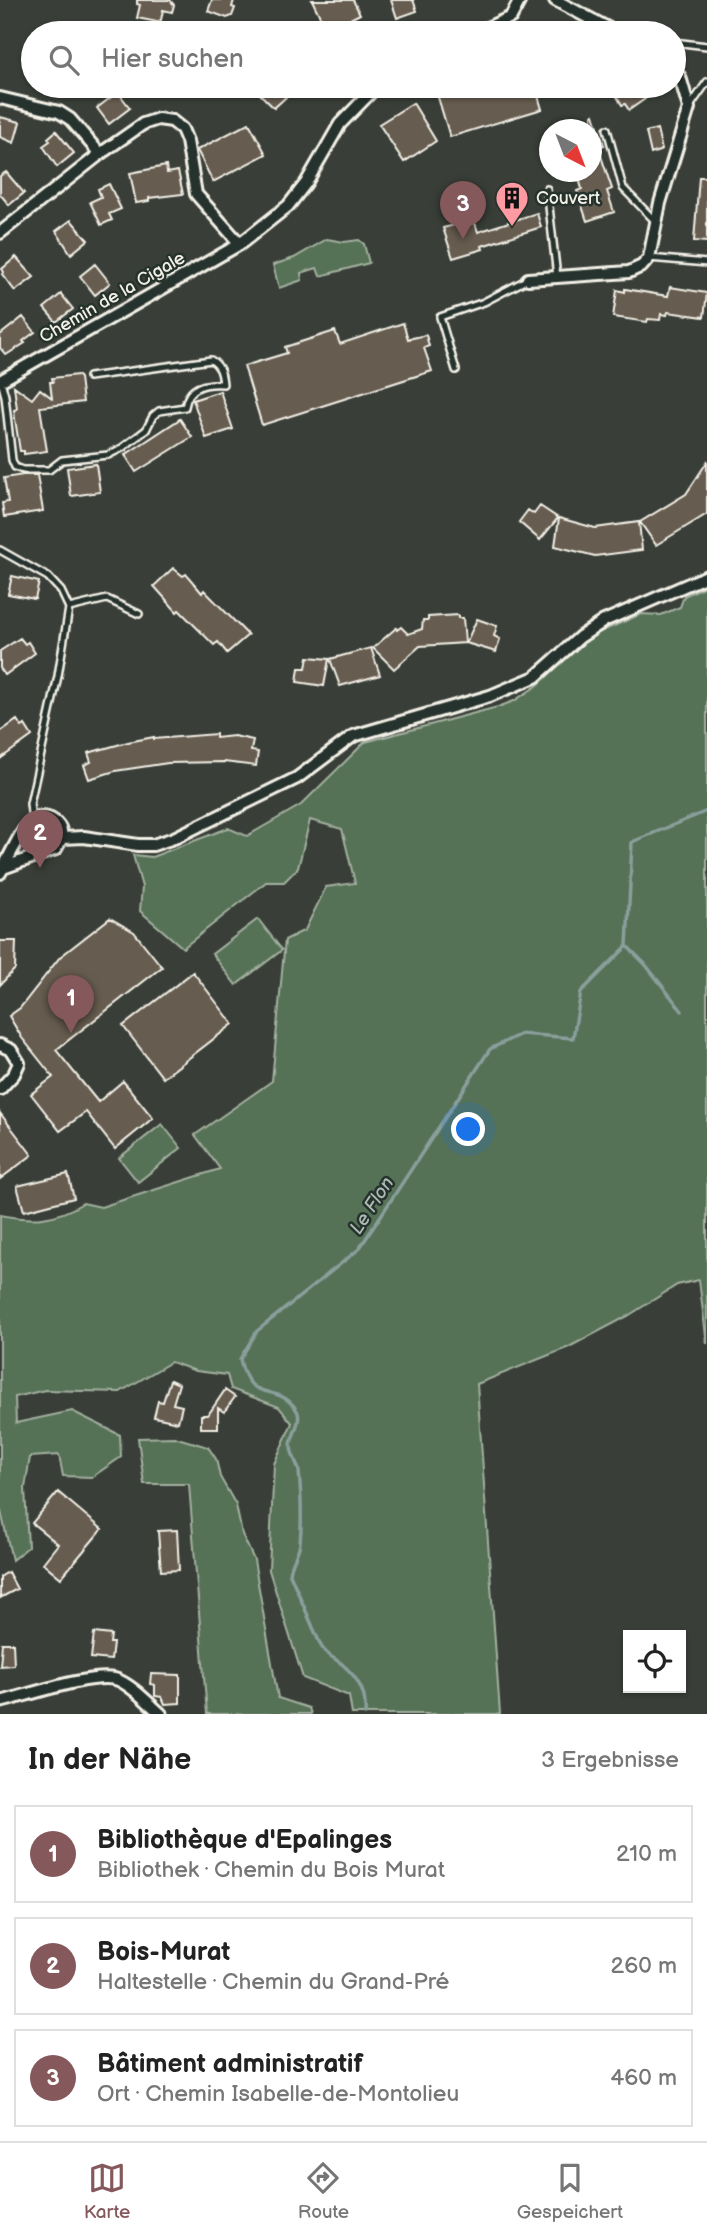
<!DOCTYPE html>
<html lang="de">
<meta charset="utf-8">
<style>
body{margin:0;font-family:"Balsamiq Sans",sans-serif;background:#f2f2f2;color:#222}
.controls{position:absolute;right:21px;bottom:21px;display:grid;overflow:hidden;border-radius:0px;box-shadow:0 2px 5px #0004}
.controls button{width:63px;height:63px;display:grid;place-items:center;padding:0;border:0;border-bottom:2px solid #e0e0e0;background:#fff;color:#222;font:35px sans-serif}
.compass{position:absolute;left:539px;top:119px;width:63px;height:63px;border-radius:50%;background:#fff;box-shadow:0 2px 5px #0004;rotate:138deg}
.you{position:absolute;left:469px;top:1130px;width:24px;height:24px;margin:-18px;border:5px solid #fff;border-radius:50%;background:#1a73e8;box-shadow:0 0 0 10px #1a73e833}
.badge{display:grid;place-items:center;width:46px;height:46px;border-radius:50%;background:#85585c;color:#fff;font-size:23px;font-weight:700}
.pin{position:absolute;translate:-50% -58px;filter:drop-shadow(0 2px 4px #0008)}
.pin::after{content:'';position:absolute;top:37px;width:24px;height:21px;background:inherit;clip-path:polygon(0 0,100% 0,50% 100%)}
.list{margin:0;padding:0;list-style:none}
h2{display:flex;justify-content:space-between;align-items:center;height:91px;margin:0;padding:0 28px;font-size:30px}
h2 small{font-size:23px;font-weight:400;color:#767676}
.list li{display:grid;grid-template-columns:46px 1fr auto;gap:21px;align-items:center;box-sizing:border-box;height:98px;margin:0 14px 14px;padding:0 14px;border:2px solid #e0e0e0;border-radius:0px}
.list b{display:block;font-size:26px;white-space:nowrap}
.list p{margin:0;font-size:23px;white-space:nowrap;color:#767676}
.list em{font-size:23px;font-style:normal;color:#767676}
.icon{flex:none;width:38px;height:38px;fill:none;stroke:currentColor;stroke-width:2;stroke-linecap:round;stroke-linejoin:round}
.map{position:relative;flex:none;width:707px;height:1714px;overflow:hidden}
.search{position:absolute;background:#fff;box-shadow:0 2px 5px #0004;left:21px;right:21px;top:21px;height:77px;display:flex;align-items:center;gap:18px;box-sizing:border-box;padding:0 24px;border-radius:38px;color:#767676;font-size:26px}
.sheet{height:427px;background:#fff}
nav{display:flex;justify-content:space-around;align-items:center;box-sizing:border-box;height:98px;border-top:2px solid #e0e0e0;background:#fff;font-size:19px;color:#767676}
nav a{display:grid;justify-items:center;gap:4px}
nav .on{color:#85585c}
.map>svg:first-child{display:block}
.green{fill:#557157;stroke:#a4b1a0;stroke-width:2}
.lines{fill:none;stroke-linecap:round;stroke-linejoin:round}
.stream{stroke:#8a9f9c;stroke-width:3.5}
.building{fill:#665c50;stroke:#f4f1e8;stroke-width:2}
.service-casing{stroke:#f4f1e8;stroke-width:10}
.minor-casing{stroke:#f4f1e8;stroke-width:16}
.service{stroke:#26332d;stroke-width:5}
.minor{stroke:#26332d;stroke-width:10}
.labels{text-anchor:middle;stroke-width:5;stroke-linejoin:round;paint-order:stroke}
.poi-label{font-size:18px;fill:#f4f1e8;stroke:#26332d;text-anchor:start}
.street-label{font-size:18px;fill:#f4f1e8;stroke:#26332d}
.water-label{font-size:19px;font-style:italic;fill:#aebab6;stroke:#26332d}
</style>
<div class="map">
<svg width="707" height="1714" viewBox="0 0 707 1714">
<rect width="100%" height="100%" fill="#393f38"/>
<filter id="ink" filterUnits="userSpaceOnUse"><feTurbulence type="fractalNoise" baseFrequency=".0143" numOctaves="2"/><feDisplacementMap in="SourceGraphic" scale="14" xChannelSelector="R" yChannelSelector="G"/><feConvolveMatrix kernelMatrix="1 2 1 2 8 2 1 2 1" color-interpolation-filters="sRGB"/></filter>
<g filter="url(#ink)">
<path class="green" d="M327,239L344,242L359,240L364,244L369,263L320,276L317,268L301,273L302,280L279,288L273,265L294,258Z
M707,585V1344L699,1280L677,1285L628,1316L569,1347L477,1384L500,1714H352L349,1696L303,1678L269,1570L274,1464L292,1423L279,1407L231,1389L227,1375L196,1371L171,1362L120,1392L45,1390L15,1397L16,1423L72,1411L120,1435L121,1457L92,1477L63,1476L59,1455L30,1457L25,1488L28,1547L12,1560L0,1507V1215C32,1221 54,1221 83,1203L101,1207L220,1169L195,1135L272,1081L285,940L305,930L326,887L355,883L342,829L310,820L298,868L284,882H266L183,948L140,911L142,887L133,855L152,857L228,828L247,836L301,805L365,742L498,707L514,701L538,685L587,639L598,633L641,614L661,615L680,607L684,596Z
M258,919L282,950L236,985L212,954Z
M162,1124L181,1148L138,1182L119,1158Z
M174,1437L208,1447L216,1459L220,1477L236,1505L242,1534L254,1560L278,1698L309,1708L311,1714H207L189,1484H144L138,1438Z"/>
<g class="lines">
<path class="stream" d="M627,946L645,964L682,1011
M365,1714C367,1693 358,1678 342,1664C334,1658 326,1655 321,1646L290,1574C291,1562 298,1555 300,1543C302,1523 301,1493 299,1472C298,1463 291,1455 291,1446C291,1435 304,1419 296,1409C275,1380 250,1407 240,1359L257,1331L359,1249L490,1049L521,1034L573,1038L581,992L627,946L632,842L707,811"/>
</g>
<path class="building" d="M137,0H170L174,5L172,12L163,10L161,20L157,22L137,18L140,5L137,4Z
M212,0H234L232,7L235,8L232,16L227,18L208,11Z
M312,0H353L360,14L344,22L347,28L336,33H328Z
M391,0H413L417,11L397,18Z
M252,86H298L274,108Z
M462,86H535L542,109L450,137L437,94Z
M611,86H636L645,99L629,110L625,104L622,105Z
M118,92L130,108L109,124L97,108Z
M413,103L436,141L404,162L379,124Z
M594,114L604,145L598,147L612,189L607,191L614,212L587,221L577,191L582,189L577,172H592V115Z
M0,117L20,122L14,143L0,137Z
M249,123L266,154L213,182L197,150Z
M657,129L662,150L651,154L646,132Z
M56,131L74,153L57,167L43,146L50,141L48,138Z
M166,166L167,173L178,171L183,194L149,198V201L136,203L130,173Z
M6,172L24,193L9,205L0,194V176Z
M699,177H707V242L694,241Z
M109,184L121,209L109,214L112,220L101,225L90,202L101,197L98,189Z
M537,213L541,227L482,246L483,249L453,258L443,228L474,220L478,232Z
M71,220L88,240L71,254L56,231Z
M16,257L34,277L15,291L2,274L4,272L2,269Z
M95,264L110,283L95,295L80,276Z
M670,287L707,293L704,317L668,312L667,315L661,314L660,320L648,319L647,322L613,317L617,290L625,292V289L668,296Z
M61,294L73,309L56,322L44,308Z
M23,317L35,332L23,341L25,343L6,355L0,348V335Z
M403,323L408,339L426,335L429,346L424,348L432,371L262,425L244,366L287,353L285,347L335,331L340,344Z
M77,375L80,378L83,402L40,407L47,451L24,454V451H20L15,419L14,410L17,409L14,386L32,399L40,389L52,398L50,382H53L52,378Z
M220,391L233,429L206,438L193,400Z
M180,419L192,437L136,472L125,455Z
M707,462V514L656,545L640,522L686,494Z
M96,464L100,492L71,496L67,468Z
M23,475H37L43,511L4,517L2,503L8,502L4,478Z
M540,506L558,518L540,540L519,522L528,510L534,514Z
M559,518L595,528L639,522L642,550L595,556L555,546Z
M173,568L183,576L186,574L202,593L204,590L248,635L227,653L218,642L214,645L179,610L177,612L154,586Z
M12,576L39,582L35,599L8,594Z
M458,615V618H463L465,643L420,646L394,669L373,648L396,628L397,630L401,627L408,634L422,629L423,620H428V617Z
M477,619L497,626L494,636L500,639L496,652L466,643Z
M20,638L25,644L28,642L35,653L5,675L0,668V651Z
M371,648L380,675L340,686L330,659Z
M308,657L329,659L324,686L297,682L299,668H306Z
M17,720L22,727L25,725L32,736L0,759V732Z
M216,734V738L234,736L253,740L251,751L258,752L256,766L224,762L168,763L115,771L89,779L84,765L91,762L88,753L128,742L154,737V739Z
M110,918L134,932L162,967L56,1050L98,1102L123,1081L153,1118L115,1149L86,1112L60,1131L31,1094L53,1077L22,1038L9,1016L20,1008L60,957Z
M0,941H16L15,969L0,985Z
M193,972L233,1024L163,1078L123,1026Z
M0,1113L32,1155L0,1179Z
M68,1174L74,1198L24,1211L17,1186Z
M170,1380L179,1384L173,1404L182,1406L178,1422L154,1417L158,1401L163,1402Z
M225,1390L235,1397L224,1412L218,1408V1428H201V1415H208Z
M58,1492L102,1529L61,1578L43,1563L58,1544L32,1523Z
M177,1530L179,1570L161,1571L158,1531Z
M8,1572L17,1589L0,1598V1577Z
M94,1633L111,1635L110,1643H113L111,1660L91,1658Z
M2,1643H13L14,1665L0,1666Z
M151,1674L180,1675V1703L165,1704L162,1697L155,1696V1685L150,1684Z"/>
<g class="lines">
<defs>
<path id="service" d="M674,42L707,46
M691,105L707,82
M607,129L623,188L656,222
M547,189L557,277
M649,258L707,263
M456,370L440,317L484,302L528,279
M1,381L5,396L12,460L15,467L23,470H49L62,460L108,455L122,448L146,430L153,416L159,411L185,407C188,386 205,383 223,384C222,373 220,365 211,360L89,377
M0,550L48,577L61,591L69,608L58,676L30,804L32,821
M69,608L107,599L139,614"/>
<path id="minor" d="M555,0L617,33
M476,33L511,17L520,0
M0,98L59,112L70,119L100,154
M0,233L100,154L143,124L158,119L172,121L182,129L187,141L196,194L240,244
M528,279L629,272L642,266L649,258L660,203L689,108L680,77L674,71
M0,381L240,244L288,206L306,183L340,124L377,86
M62,838L84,837L138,845H153L174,838L297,778L353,736L490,696L535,677L580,637L604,621L707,576
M0,873C9,859 20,830 32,821C45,811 65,823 61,839C60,843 57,846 56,849L3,868
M0,1045L11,1050L19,1063L14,1074L0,1089
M0,1702C25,1696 97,1671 118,1680C134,1687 148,1703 161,1714"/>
</defs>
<use href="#service" class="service-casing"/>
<use href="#minor" class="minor-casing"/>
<use href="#service" class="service"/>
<use href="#minor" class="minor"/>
</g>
</g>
<defs>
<symbol id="building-pin" viewBox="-11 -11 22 30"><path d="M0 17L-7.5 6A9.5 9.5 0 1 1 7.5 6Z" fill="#ff9aa2" stroke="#26332d"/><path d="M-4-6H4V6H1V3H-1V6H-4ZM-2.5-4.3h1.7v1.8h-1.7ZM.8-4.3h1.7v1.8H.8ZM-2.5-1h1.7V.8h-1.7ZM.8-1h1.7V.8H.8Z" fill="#111"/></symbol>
</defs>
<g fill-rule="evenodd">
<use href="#building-pin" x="493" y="179" width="38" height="52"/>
</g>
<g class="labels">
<g class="poi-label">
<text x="536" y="204">Couvert</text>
</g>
<g class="street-label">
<text transform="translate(112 297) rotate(-30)" y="6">Chemin de la Cigale</text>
</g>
<g class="water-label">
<text transform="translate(371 1205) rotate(-57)" y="7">Le Flon</text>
</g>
</g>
</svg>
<div class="controls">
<button><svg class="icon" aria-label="locate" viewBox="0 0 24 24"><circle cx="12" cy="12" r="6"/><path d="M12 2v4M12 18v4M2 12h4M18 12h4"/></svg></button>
</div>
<svg class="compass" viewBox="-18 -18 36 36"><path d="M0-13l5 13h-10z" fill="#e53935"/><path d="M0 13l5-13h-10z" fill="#767676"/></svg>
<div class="you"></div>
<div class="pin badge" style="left:71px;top:1033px">1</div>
<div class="pin badge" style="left:40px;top:868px">2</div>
<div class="pin badge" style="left:463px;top:239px">3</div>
<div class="search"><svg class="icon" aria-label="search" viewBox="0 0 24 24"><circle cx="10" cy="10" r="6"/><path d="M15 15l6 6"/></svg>Hier suchen</div>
</div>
<section class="sheet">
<h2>In der Nähe<small>3 Ergebnisse</small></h2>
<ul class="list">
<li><span class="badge">1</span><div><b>Bibliothèque d'Epalinges</b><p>Bibliothek · Chemin du Bois Murat</p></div><em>210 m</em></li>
<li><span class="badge">2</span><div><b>Bois-Murat</b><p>Haltestelle · Chemin du Grand-Pré</p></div><em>260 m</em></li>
<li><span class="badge">3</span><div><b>Bâtiment administratif</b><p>Ort · Chemin Isabelle-de-Montolieu</p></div><em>460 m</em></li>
</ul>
</section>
<nav>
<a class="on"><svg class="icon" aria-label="map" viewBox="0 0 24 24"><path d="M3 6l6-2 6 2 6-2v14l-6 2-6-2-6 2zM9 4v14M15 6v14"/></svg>Karte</a>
<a><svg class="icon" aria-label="directions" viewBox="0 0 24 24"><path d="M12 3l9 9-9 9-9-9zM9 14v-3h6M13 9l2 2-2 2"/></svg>Route</a>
<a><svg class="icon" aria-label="saved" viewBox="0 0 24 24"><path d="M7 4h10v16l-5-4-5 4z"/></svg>Gespeichert</a>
</nav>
